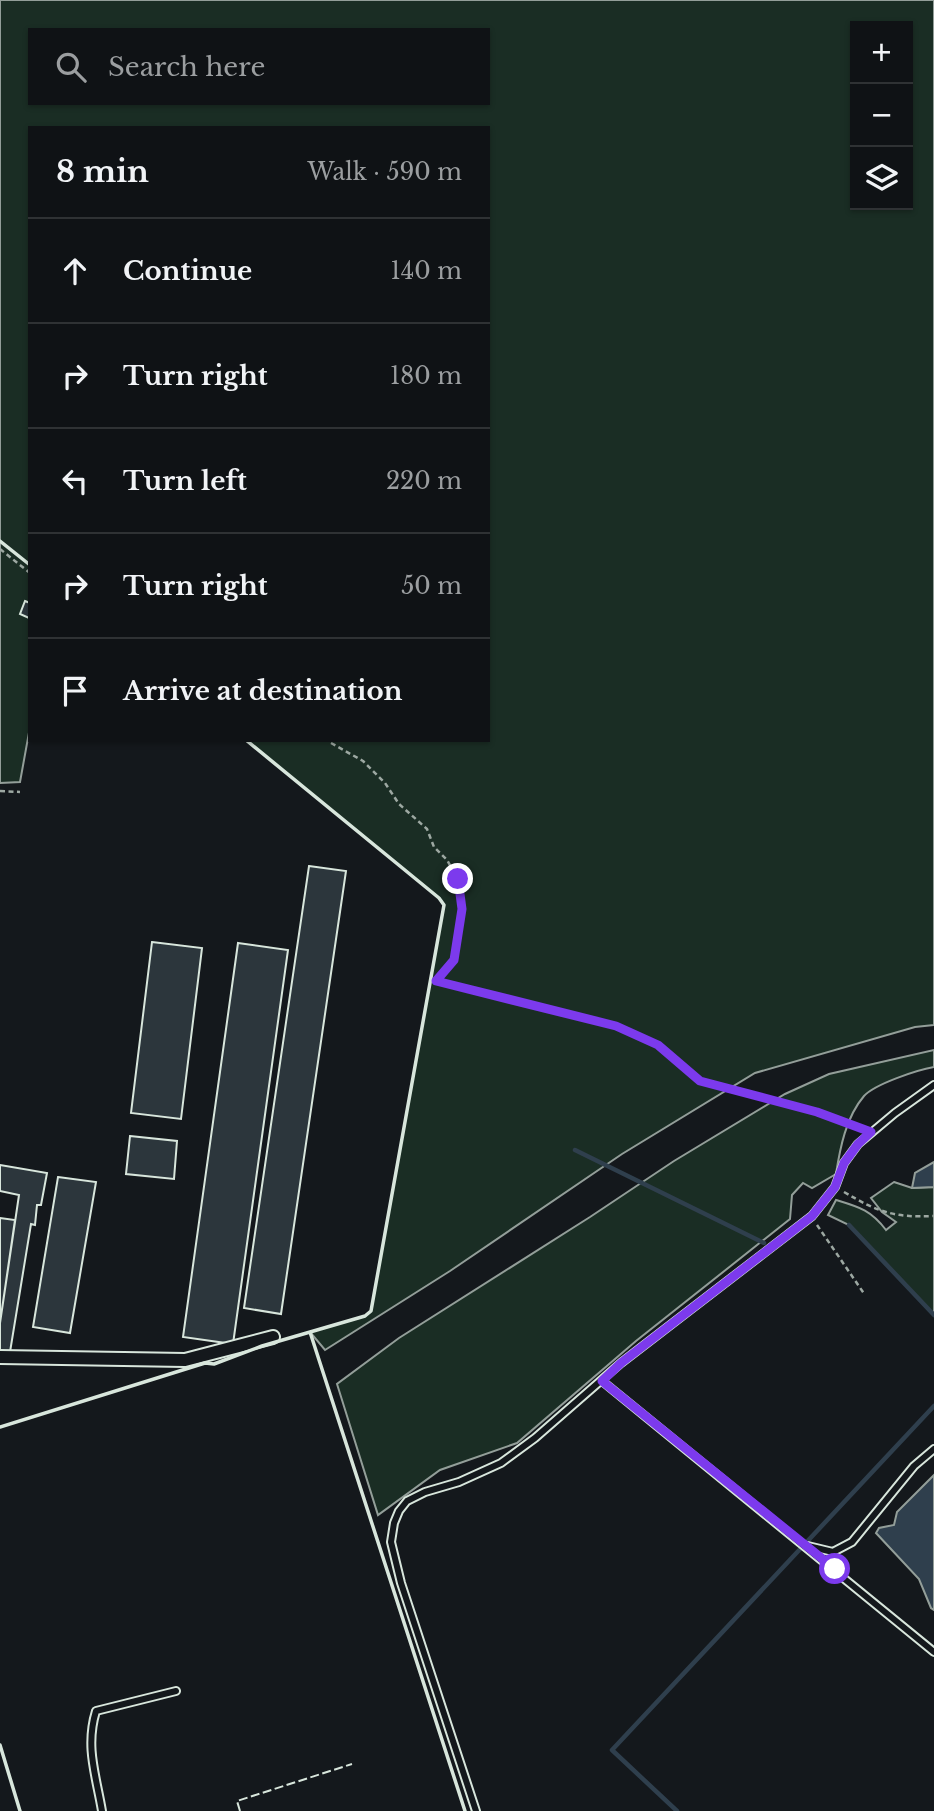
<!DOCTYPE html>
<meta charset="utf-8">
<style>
body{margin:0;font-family:"Libre Baskerville",serif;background:#181b1e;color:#f1f3f6}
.controls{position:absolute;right:21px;top:21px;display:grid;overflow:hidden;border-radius:0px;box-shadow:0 2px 5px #0004}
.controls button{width:63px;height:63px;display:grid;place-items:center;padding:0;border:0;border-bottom:2px solid #2f3234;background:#0f1215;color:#f1f3f6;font:35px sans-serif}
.stop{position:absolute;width:21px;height:21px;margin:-16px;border:5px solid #7c3aed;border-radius:50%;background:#fff}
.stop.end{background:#7c3aed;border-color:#fff;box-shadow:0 2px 7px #0008}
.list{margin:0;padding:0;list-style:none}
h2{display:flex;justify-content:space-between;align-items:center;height:91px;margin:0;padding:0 28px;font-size:30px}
h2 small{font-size:23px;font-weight:400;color:#9b9ea0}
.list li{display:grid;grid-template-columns:46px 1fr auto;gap:21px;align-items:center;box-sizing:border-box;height:105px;padding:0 28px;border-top:2px solid #2f3234}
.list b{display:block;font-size:26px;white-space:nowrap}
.list em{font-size:23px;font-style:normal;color:#9b9ea0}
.icon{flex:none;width:38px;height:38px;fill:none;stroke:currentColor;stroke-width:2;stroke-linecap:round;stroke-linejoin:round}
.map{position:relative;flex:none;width:934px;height:1811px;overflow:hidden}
.search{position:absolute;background:#0f1215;box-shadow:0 2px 5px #0004;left:28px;top:28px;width:462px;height:77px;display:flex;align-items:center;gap:18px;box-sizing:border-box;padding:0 24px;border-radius:0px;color:#9b9ea0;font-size:26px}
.panel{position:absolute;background:#0f1215;box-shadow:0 2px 5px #0004;left:28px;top:126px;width:462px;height:616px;border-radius:0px}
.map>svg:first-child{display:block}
.green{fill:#1a2d24;stroke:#939e99;stroke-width:2;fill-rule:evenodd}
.water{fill:#2f3f4d;stroke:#939e99;stroke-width:2}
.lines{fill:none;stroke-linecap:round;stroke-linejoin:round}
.stream{stroke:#2f3f4d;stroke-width:4.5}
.building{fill:#2c363c;stroke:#d8e6dc;stroke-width:2}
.service-casing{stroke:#d8e6dc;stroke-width:10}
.minor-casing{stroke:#d8e6dc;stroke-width:16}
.path{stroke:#9da8a2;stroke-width:2.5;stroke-dasharray:5 3.5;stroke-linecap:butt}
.service{stroke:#14181c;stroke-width:6}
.minor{stroke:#14181c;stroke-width:12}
.fence{stroke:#d8e6dc;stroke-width:2;stroke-dasharray:9 3.5;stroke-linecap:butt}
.wall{stroke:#d8e6dc;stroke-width:3.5}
.route{stroke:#7c3aed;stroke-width:9}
</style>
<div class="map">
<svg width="934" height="1811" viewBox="0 0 934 1811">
<rect width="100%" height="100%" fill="#14181c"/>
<path class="green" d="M0,0H934V1025L915,1027L755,1073L622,1154L450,1271L325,1350L310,1332L365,1316L371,1311L444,905L439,898L246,740H488V128H30V727L20,782L0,783ZM855,26H908V205H855ZM30,30H488V103H30Z
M934,1050V1067C917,1070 875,1084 864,1096C846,1117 840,1148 836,1174L812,1188L803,1183L792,1195L790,1219L636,1341L517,1443L440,1470L378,1515L337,1384L399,1338L590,1217L674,1161L785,1094L829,1074Z
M894,1182L912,1188L934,1187V1315L849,1225L828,1215L836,1200C859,1207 871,1210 886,1230L896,1222L882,1212L871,1198Z"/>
<path class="water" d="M934,1162V1187L912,1188L915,1173Z
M934,1475V1610L931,1608L919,1579L876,1533L879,1528L894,1525L897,1512Z"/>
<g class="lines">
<path class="stream" d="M575,1150L764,1243
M849,1225L934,1315
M677,1811L612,1750L934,1406"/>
</g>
<path class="building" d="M25,601L30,603L29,618L20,614Z
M309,866L346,871L281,1314L244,1308Z
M152,942L202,948L181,1119L131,1113Z
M238,943L288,950L233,1344L183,1337Z
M130,1136L177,1141L174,1179L126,1174Z
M0,1165L47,1173L41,1205H37L35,1225L31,1224L10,1352L0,1350V1323L19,1195L0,1191Z
M58,1177L96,1182L70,1333L33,1327Z
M0,1218L15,1220L0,1323Z"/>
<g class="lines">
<defs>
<path id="service" d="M602,1381L934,1652
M808,1546L833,1552L852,1542L914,1466L934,1449
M102,1811C96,1775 85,1747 96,1711L176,1691
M476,1811L401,1583L391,1542L394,1523L399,1511L407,1501L425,1492L459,1482L501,1463L535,1438L621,1363L812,1216L835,1187L844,1163L858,1144L895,1113L934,1085"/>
<path id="minor" d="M0,1357L185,1360L273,1337"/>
</defs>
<use href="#service" class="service-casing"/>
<use href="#minor" class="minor-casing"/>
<path class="path" d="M0,549L30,573
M331,743L363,761L385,783L399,804L427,829L434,847L447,860L458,879L462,909L454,960L436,981L616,1026L658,1045L700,1081L817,1112L862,1129
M0,791L20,792
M844,1192C878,1212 894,1218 934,1216
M817,1225L865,1295"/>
<use href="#service" class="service"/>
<use href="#minor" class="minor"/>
<path class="fence" d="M240,1811L237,1801L352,1764"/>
<path class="wall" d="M0,541L30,565
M310,1332L465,1811
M0,1427L205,1363L214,1364L262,1346L365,1316L371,1311L444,905L439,898L246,740
M0,1745L20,1811"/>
</g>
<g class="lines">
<path class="route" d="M458,879L462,909L454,960L436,981L616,1026L658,1045L700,1081L817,1112L871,1132L858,1144L844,1163L835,1187L812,1216L621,1363L602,1381L835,1569"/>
</g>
</svg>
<div class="controls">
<button>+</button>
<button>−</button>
<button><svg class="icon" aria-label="layers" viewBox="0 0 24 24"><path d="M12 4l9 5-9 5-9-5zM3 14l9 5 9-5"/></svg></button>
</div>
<div class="stop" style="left:835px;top:1569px"></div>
<div class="stop end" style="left:458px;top:879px"></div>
<div class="search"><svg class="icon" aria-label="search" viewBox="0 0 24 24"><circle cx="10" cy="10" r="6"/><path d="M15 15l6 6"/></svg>Search here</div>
<section class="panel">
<h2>8 min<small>Walk · 590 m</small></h2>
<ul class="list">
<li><svg class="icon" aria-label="ahead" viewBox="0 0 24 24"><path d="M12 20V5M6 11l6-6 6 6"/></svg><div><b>Continue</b></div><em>140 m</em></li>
<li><svg class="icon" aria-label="right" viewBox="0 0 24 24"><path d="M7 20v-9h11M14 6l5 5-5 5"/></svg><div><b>Turn right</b></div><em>180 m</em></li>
<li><svg class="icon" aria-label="left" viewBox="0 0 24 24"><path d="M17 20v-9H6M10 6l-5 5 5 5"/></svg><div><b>Turn left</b></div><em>220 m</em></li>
<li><svg class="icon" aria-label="right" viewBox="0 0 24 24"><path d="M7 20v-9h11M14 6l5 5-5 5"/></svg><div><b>Turn right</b></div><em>50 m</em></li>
<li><svg class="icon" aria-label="arrive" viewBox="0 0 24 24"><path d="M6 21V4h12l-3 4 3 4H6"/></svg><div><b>Arrive at destination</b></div></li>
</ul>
</section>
</div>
